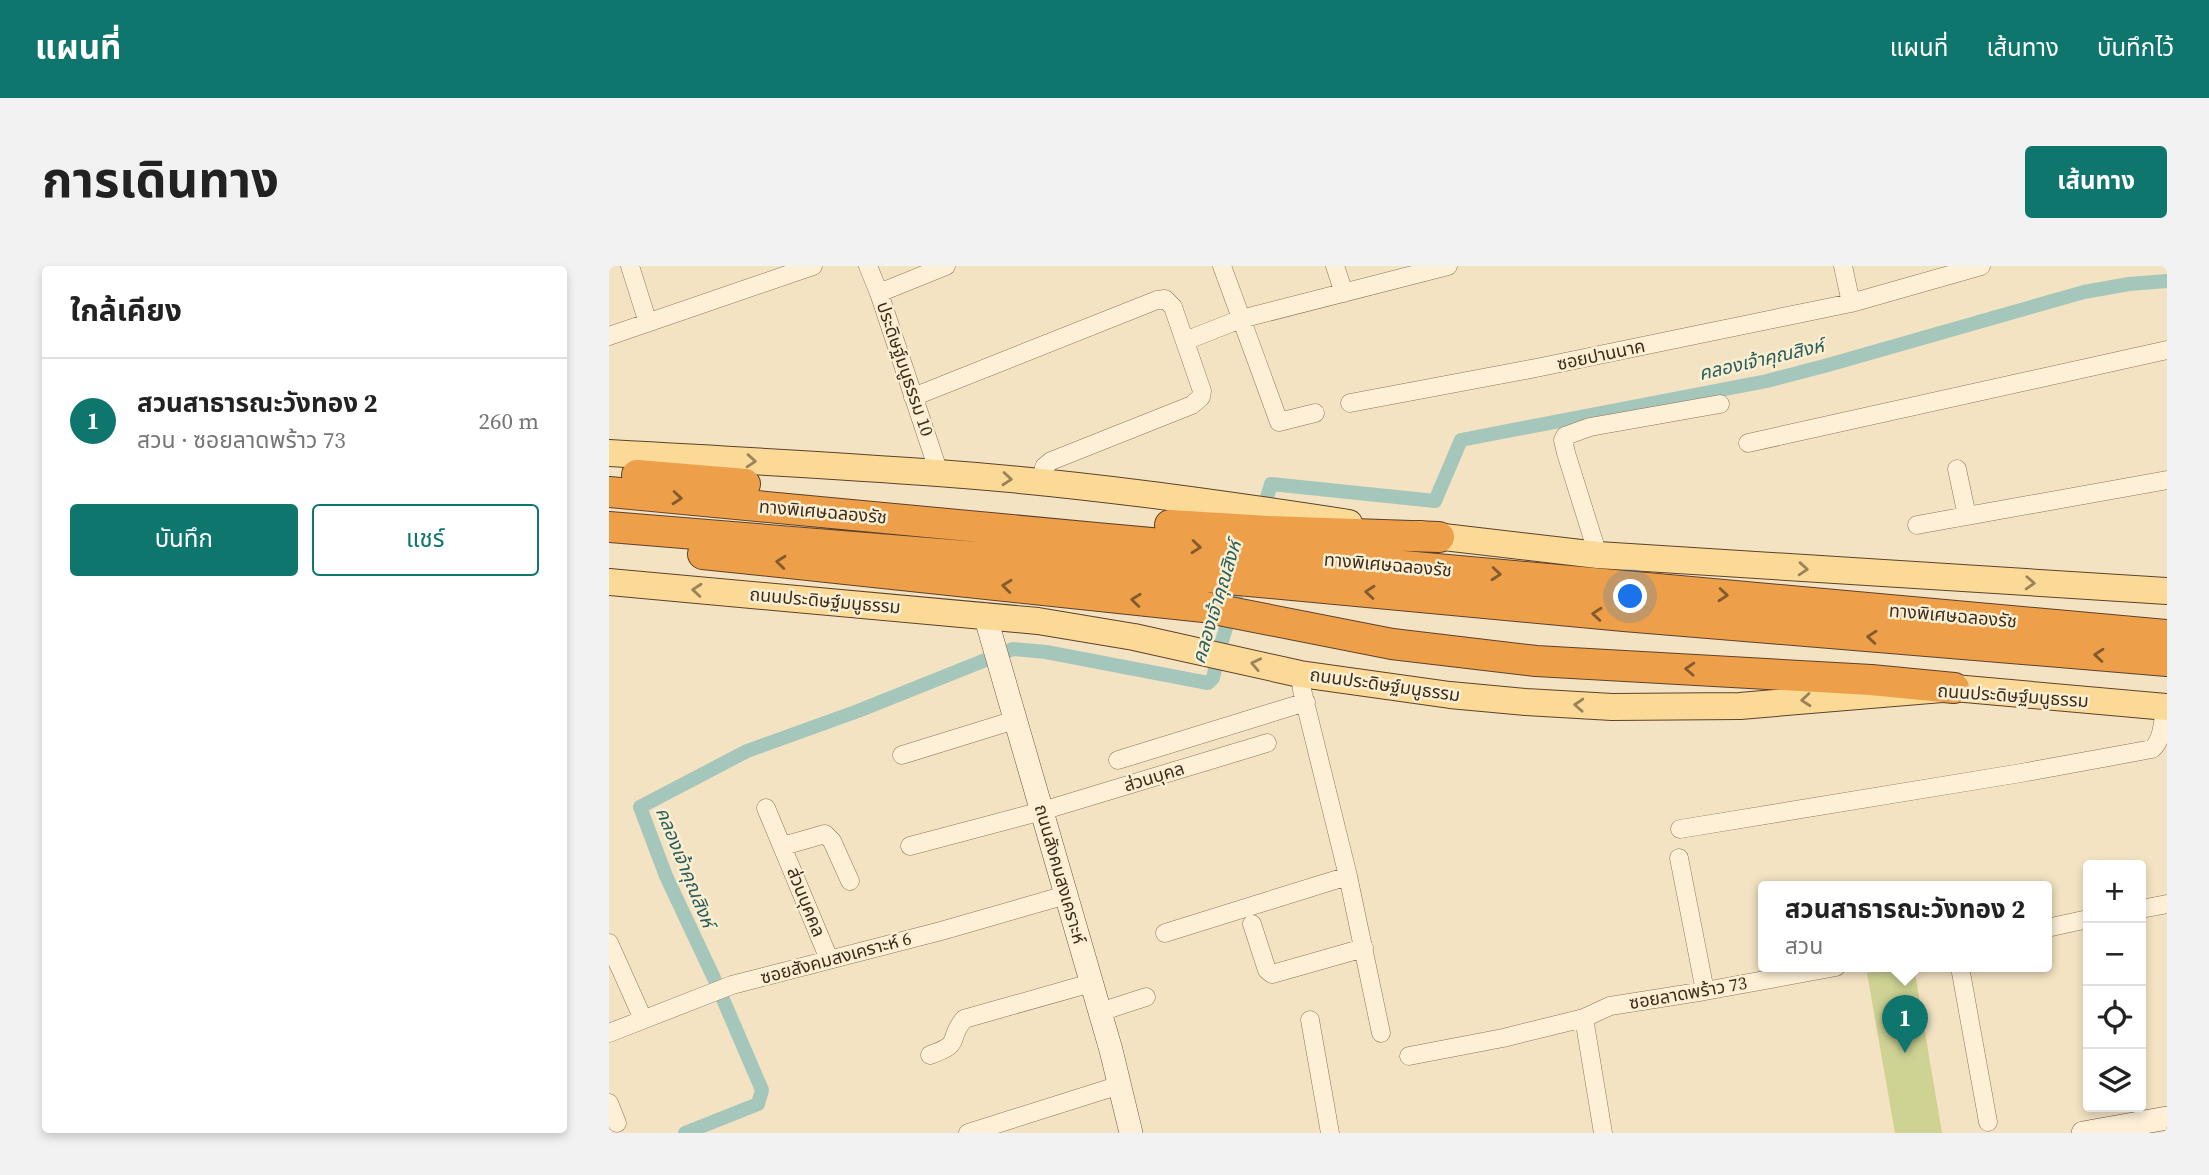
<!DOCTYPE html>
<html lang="th">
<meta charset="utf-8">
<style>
body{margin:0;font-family:"Source Serif 4","Noto Sans Thai",serif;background:#f2f2f2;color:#222}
.controls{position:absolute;right:21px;bottom:21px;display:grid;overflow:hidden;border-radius:7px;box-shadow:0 4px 10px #0003}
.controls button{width:63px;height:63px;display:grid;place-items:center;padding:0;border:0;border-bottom:2px solid #e0e0e0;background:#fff;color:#222;font:35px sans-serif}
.you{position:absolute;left:1022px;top:331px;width:24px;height:24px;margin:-18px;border:5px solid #fff;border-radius:50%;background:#1a73e8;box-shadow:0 0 0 10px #1a73e833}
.badge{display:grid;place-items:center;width:46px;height:46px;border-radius:50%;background:#0f766e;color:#fff;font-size:23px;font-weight:700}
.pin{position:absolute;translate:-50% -58px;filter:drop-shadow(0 2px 4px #0008)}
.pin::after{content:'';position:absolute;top:37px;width:24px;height:21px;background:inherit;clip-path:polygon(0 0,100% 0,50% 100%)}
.popup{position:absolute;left:1149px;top:615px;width:294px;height:91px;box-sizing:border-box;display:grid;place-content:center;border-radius:7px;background:#fff;filter:drop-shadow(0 2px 5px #0005);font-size:23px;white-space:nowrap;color:#767676}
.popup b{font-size:26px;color:#222}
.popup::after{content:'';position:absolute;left:50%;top:100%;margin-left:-14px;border:14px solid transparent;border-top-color:#fff}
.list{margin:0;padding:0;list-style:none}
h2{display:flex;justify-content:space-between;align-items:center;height:91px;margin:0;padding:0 28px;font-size:30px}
h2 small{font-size:23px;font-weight:400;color:#767676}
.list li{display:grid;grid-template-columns:46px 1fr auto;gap:21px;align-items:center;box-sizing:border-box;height:126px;padding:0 28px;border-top:2px solid #e0e0e0}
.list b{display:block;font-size:26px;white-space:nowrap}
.list p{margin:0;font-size:23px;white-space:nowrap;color:#767676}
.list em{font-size:23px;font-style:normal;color:#767676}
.actions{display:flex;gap:14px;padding:21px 28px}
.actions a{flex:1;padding:16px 0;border:2px solid #0f766e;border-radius:7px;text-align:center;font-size:24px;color:#0f766e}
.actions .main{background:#0f766e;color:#fff}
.icon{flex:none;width:38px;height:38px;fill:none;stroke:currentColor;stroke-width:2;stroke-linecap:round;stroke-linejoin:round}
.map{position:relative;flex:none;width:1558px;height:867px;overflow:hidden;border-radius:7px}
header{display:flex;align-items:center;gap:42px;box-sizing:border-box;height:98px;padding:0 35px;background:#0f766e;color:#fff}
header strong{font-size:33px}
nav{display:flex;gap:38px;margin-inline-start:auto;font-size:24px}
.intro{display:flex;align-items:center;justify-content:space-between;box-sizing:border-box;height:168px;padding:0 42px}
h1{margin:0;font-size:49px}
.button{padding:18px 32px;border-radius:7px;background:#0f766e;color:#fff;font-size:24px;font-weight:700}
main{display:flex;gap:42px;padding:0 42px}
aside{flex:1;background:#fff;border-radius:7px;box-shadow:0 4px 10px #0003}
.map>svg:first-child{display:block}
.green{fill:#ced394}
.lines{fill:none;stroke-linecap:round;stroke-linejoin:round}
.canal{stroke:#a5c6bb;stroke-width:14}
.street-casing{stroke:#907457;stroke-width:19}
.secondary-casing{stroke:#72543a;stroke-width:24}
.primary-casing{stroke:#5e412b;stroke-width:28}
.highway-casing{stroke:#5e412b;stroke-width:32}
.street{stroke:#fdf0d7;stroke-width:18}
.secondary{stroke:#fdf0d7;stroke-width:23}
.primary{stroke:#fbd996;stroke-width:26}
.highway{stroke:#eda049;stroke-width:30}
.oneway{stroke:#9c825a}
.oneway2{stroke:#845a2f}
.labels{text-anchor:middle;stroke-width:5;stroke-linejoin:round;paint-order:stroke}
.street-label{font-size:18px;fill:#3e2c1d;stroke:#faeed3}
.water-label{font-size:19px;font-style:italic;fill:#2a605b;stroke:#faeed3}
</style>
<header>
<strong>แผนที่</strong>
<nav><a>แผนที่</a><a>เส้นทาง</a><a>บันทึกไว้</a></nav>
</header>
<div class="intro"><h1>การเดินทาง</h1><a class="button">เส้นทาง</a></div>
<main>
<aside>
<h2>ใกล้เคียง<small></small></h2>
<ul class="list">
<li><span class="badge">1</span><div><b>สวนสาธารณะวังทอง 2</b><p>สวน · ซอยลาดพร้าว 73</p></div><em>260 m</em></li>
</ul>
<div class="actions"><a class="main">บันทึก</a><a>แชร์</a></div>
</aside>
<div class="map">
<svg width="1558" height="867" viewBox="0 0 1558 867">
<rect width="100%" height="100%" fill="#f3e3c2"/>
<path class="green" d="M1292,701H1305L1333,867H1286L1258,707Z"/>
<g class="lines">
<path class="canal" d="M653,248L662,218L826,235L852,174L1158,115L1219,99L1475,26L1520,18L1558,15
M76,867L149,838L153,824L104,710L57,610L31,541L138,485L249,445L404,383L437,386L599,417L604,412L612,378L633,310"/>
<defs>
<path id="street" d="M21,0L39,57
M259,0L270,27L330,207
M613,0L670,156L706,147
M726,0L735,27
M1234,0L1242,37
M270,27L337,0
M0,70L204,0
M576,75L632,53L839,0
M304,131L548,34L556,33L564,41L593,125L592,131L583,139L442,195L435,201L433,217
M741,137L927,102L1242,37L1372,0
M1139,177L1558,84
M1348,203L1358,250
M1308,259L1558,214
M989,289L957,187L954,174L956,170L981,161L1111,138
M691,408L693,424L739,610L772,767
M293,489L406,454
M509,494L697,436
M157,542L220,693
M1071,563L1412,507L1543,483C1554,474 1554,454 1556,441
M174,580L216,568L223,575L241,615
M301,580L433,545L658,477
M1070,592L1096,725
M1532,643L1558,638
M643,658L658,704L663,708L755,682
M1438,662L1479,653
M556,667L739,610
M0,677L34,753
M1351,701L1379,856
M491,746L537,731
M975,752L994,867
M701,754L721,867
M0,767L123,719L332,665L457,629
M321,789C355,777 337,775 355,753L482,717
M800,790L894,772L975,752L1001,740L1096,725L1227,701
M0,837L8,857
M359,867L511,819"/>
<path id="secondary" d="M376,349L502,784L522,867
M1474,867L1558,852"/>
<path id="primary" d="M0,187C110,193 219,199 329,207C467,217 603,236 740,257
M809,268L989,289L1558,325
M0,316L429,355L525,371L691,408L841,429L917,436L1003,441L1131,440L1345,422L1558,441"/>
<path id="highway" d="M28,209L136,218
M0,226L487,272L1558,369
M561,259L659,265L830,271
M0,261L490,301L1015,350L1558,395
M94,288L595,341L783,378L927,395L1262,414L1345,422"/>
</defs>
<use href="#street" class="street-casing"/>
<use href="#secondary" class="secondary-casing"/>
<use href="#primary" class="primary-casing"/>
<use href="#highway" class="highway-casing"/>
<use href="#street" class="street"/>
<use href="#secondary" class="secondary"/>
<use href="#primary" class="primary"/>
<use href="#highway" class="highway"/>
</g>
<defs><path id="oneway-chevron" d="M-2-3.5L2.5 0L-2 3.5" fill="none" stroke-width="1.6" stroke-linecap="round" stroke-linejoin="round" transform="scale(1.75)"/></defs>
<g class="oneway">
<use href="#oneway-chevron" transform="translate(142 195) rotate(4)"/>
<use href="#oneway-chevron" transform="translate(398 213) rotate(5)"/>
<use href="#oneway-chevron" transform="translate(1194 303) rotate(4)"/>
<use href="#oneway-chevron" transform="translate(1421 317) rotate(3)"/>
<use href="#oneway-chevron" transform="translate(88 324) rotate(-175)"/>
<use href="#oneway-chevron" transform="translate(647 398) rotate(-168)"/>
<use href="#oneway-chevron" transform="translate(1197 434) rotate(175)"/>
<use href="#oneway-chevron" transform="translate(970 439) rotate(-177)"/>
</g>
<g class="oneway2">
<use href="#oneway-chevron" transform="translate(68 232) rotate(5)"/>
<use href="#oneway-chevron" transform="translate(587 281) rotate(5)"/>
<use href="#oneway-chevron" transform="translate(172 296) rotate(-174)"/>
<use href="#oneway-chevron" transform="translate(887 308) rotate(5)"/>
<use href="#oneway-chevron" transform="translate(398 320) rotate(-174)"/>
<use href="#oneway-chevron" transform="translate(761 326) rotate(-175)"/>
<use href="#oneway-chevron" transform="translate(1114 329) rotate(5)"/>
<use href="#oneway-chevron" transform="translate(527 334) rotate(-174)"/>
<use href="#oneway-chevron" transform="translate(988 348) rotate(-175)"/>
<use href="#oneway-chevron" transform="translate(1263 371) rotate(-175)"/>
<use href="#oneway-chevron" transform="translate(1490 389) rotate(-175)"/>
<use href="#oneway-chevron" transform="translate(1081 403) rotate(-177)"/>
</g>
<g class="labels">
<g class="street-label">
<text transform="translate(992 89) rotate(-12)" y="6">ซอยปานนาค</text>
<text transform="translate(296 103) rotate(71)" y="6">ประดิษฐ์มนูธรรม 10</text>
<text transform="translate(214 246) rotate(5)" y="6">ทางพิเศษฉลองรัช</text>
<text transform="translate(779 299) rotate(5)" y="6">ทางพิเศษฉลองรัช</text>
<text transform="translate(216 335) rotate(5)" y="6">ถนนประดิษฐ์มนูธรรม</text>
<text transform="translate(1344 350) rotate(5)" y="6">ทางพิเศษฉลองรัช</text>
<text transform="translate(776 419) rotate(8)" y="6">ถนนประดิษฐ์มนูธรรม</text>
<text transform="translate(1404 430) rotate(4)" y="6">ถนนประดิษฐ์มนูธรรม</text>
<text transform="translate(545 511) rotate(-17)" y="6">ส่วนบุคล</text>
<text transform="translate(451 608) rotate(74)" y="6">ถนนสังคมสงเคราะห์</text>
<text transform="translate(197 636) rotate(68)" y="6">ส่วนบุคคล</text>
<text transform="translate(227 692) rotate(-15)" y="6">ซอยสังคมสงเคราะห์ 6</text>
<text transform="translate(1079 727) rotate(-10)" y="6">ซอยลาดพร้าว 73</text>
</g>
<g class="water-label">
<text transform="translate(1152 93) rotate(-13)" y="7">คลองเจ้าคุณสิงห์</text>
<text transform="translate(607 336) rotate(-73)" y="7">คลองเจ้าคุณสิงห์</text>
<text transform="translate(77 601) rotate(68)" y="7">คลองเจ้าคุณสิงห์</text>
</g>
</g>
</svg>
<div class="controls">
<button>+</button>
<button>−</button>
<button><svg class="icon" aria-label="locate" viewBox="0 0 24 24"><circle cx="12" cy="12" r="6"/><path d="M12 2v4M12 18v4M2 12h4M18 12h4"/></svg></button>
<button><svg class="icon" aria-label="layers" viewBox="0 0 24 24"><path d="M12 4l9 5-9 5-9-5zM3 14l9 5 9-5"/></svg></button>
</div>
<div class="you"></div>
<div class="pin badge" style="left:1296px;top:787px">1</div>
<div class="popup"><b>สวนสาธารณะวังทอง 2</b>สวน</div>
</div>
</main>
